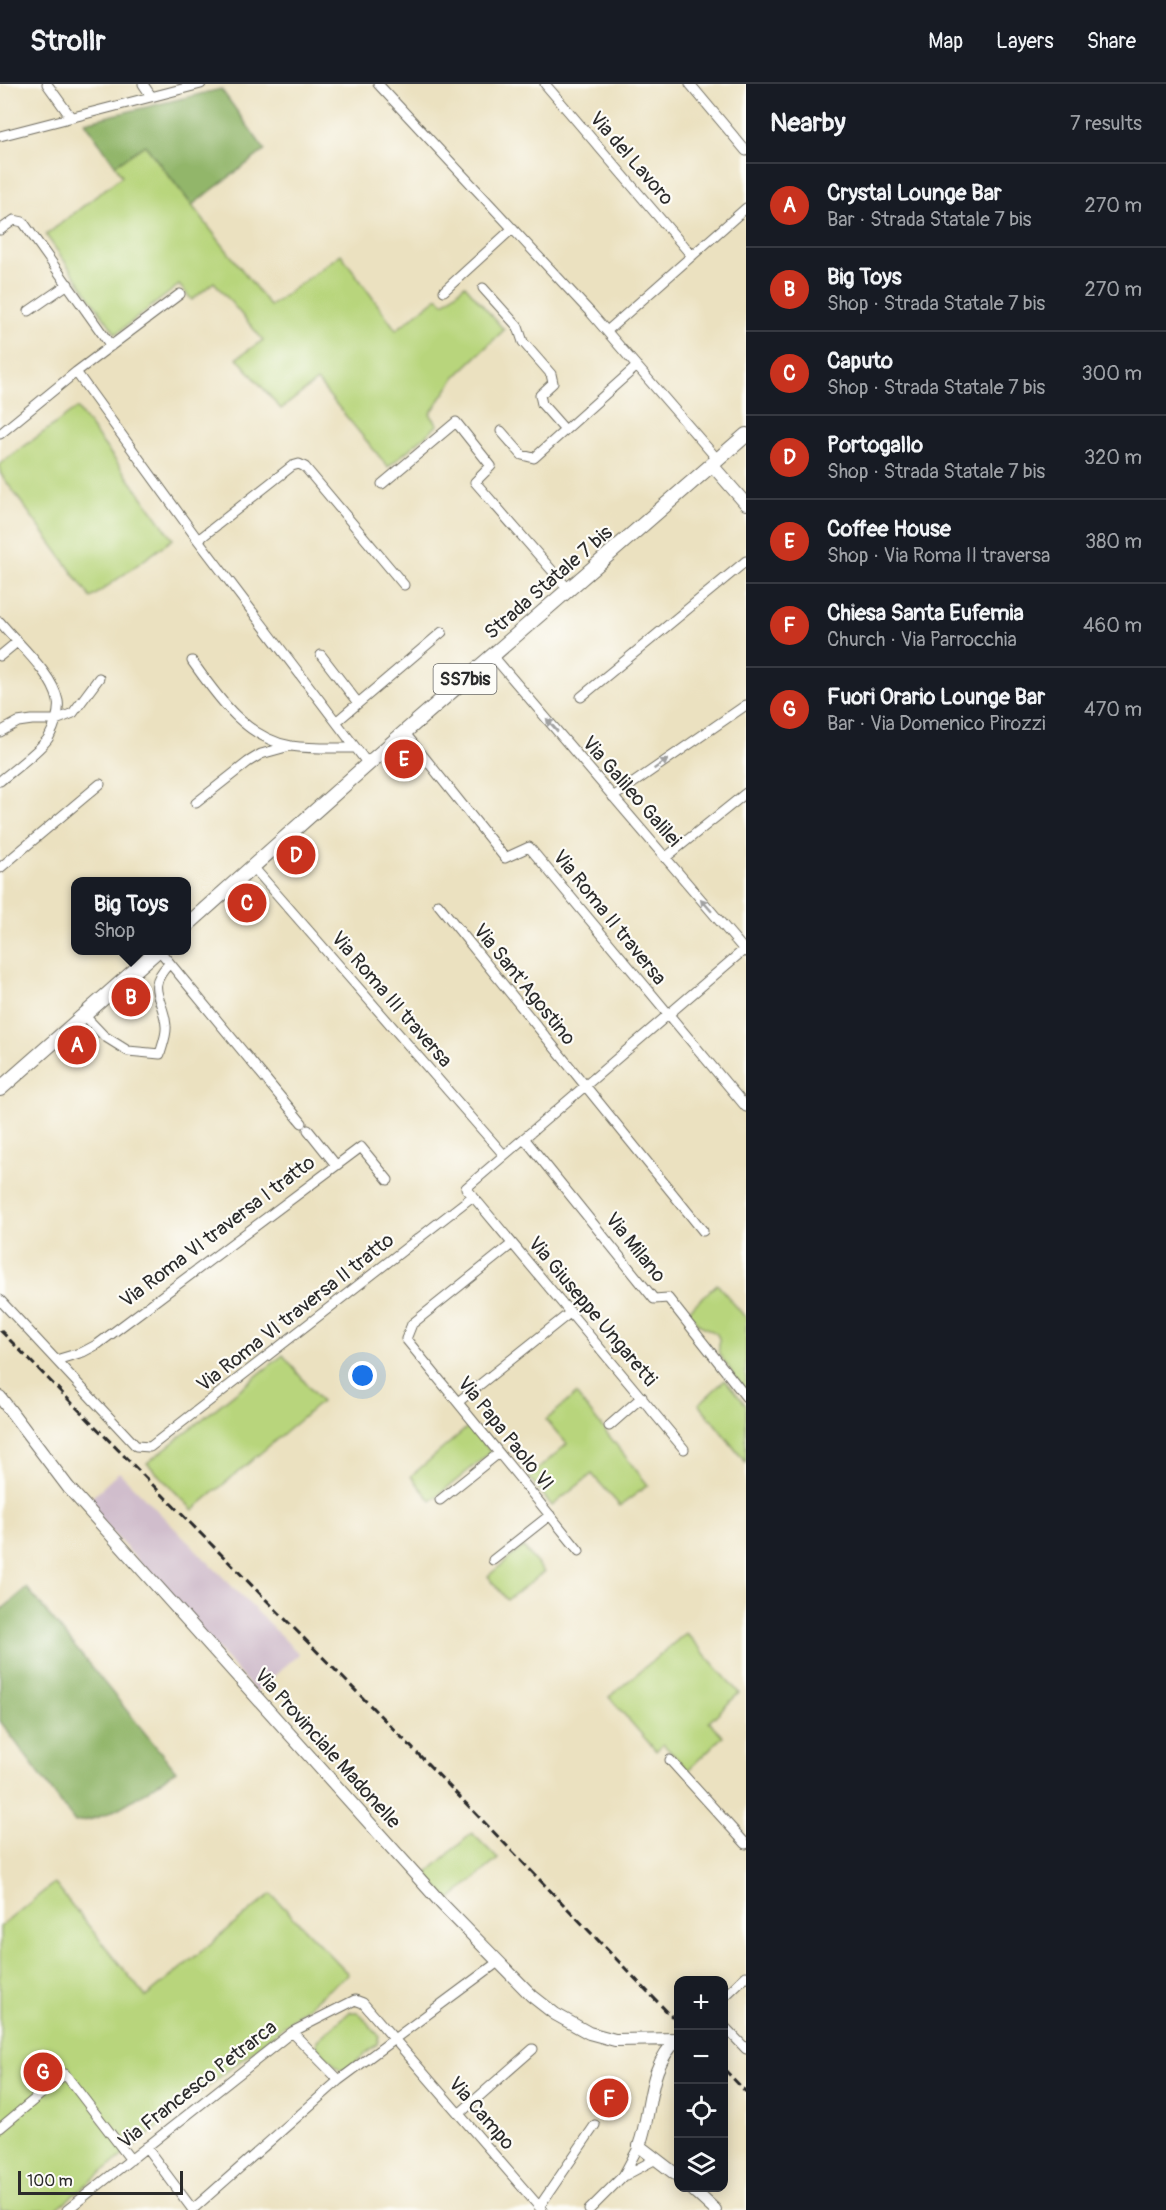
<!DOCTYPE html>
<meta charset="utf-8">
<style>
body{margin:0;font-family:Pangolin,sans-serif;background:#242831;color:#f1f3f6}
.controls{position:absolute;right:18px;bottom:18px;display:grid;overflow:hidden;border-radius:12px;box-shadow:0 3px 15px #0003}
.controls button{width:54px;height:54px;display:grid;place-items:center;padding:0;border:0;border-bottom:2px solid #363941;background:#171b24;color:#f1f3f6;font:30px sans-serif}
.scale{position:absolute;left:18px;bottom:15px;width:165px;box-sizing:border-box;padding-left:6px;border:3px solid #2b2b2b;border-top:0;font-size:16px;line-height:21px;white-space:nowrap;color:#2b2b2b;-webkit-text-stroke:4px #fdfcf7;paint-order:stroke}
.you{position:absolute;left:363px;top:1292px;width:21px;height:21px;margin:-15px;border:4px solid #fff;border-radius:50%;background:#1a73e8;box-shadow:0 0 0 9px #1a73e833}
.badge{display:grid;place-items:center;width:39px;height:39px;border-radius:50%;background:#c8321e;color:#fff;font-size:20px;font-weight:700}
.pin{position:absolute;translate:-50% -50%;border:3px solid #fff;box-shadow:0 2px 6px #0006}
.popup{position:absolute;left:71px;top:793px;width:120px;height:78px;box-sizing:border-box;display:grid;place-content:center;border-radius:12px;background:#171b24;filter:drop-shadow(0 2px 4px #0005);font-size:20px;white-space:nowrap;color:#9ea1a6}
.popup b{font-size:22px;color:#f1f3f6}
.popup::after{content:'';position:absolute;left:50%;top:100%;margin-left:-12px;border:12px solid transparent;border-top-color:#171b24}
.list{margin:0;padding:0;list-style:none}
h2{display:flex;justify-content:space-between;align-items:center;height:78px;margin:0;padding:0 24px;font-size:26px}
h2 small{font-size:20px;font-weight:400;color:#9ea1a6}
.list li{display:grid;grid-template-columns:39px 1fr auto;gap:18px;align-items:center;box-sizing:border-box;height:84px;padding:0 24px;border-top:2px solid #363941}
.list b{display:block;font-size:22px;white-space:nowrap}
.list p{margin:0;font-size:20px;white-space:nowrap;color:#9ea1a6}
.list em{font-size:20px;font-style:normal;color:#9ea1a6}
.icon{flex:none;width:33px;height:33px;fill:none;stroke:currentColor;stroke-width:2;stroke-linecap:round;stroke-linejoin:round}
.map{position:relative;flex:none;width:746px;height:2126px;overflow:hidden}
header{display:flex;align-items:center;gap:36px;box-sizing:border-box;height:84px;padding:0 30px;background:#171b24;border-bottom:2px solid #363941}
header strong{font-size:28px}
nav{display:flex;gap:33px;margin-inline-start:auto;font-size:21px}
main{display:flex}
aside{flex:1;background:#171b24}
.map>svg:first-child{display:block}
.industrial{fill:#d0bdcc}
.green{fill:#b8d57b;stroke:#728053;stroke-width:1.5}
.forest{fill:#92b66b;stroke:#5e704b;stroke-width:1.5}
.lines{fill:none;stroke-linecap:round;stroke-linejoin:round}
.street-casing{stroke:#6e6b5f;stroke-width:11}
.secondary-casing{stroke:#6e6b5f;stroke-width:14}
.primary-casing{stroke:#6e6b5f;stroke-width:16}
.street{stroke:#fff;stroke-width:9}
.secondary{stroke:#fff;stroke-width:12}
.primary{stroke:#fff;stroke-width:14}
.rail{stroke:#2b2b2b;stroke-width:3;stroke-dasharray:9 4.5;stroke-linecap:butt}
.oneway{fill:#a0a0a0}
.labels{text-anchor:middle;stroke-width:4.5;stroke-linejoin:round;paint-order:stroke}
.shield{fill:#fdfcf7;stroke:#6a6a68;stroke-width:1.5}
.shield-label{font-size:18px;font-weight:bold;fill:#2b2b2b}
.street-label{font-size:20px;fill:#2b2b2b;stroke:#fdfcf7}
</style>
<header>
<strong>Strollr</strong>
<nav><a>Map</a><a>Layers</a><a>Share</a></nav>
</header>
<main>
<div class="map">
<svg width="746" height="2126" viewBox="0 0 746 2126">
<rect width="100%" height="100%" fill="#fdfcf7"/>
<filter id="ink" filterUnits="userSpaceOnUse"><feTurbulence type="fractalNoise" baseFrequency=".0167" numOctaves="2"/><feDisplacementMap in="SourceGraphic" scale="12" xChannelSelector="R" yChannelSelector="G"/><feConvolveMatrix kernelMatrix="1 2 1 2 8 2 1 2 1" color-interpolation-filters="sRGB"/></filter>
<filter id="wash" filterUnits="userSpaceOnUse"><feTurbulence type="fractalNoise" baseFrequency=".008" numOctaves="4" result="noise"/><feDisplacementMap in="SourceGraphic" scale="24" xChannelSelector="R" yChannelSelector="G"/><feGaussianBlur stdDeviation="1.35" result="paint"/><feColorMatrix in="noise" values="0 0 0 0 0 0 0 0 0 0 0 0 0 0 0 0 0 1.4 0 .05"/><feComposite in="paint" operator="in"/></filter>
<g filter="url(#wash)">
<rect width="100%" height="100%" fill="#ebe1c0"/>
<path class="industrial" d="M119,1388L299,1570L256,1608L86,1419Z"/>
<path class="green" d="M145,61L270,222L341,170L396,246L438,213L444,219L465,201L504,246L456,292L430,330L438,341L388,383L317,297L281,325L237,274L263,256L214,198L192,216L179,201L116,250L46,151L122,92L115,81Z
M77,324L173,455L91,514L0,389V380Z
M717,1200L746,1234V1308L719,1270V1254L716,1249L700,1241L687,1228Z
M283,1271L321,1318L193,1426L147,1379Z
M725,1296L746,1321V1379L699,1320Z
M576,1310L648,1401L620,1422L592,1390L552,1422L529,1393L567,1360L546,1336Z
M469,1342L491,1368L431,1417L411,1392Z
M523,1463L544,1488L507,1516L488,1492Z
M686,1549L739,1609L709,1638L723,1652L688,1686L663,1660L656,1667L609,1613Z
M472,1749L498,1775L449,1816L426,1790Z
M54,1799L146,1913L271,1810L348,1890L55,2126H0V1843Z
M350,1928H358L379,1952L377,1960L346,1986H340L317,1963V1956Z"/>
<path class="forest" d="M221,5L265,66L192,121L145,61L115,81L85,38Z
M27,1504L176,1687C145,1707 113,1735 75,1738L0,1637V1527Z"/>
</g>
<g filter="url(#ink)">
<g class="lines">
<defs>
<path id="street" d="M47,0L70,32
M143,0L151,12
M378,0L590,228L718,376
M545,0L692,172
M690,0L746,67
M0,52L201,0
M0,146L14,136L23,138L111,262
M483,204L518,243L523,258L551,290L553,299L540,311L542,320L565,346
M444,207L513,144
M29,227L68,200
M607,247L746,124
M76,288L198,456L368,680
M501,347L522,371L534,374L637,282
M0,350L76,288L180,210
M382,400L456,338L491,382L475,398L569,506
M198,456L292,382L299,380L305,383L404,501
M0,538C18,560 53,590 58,617C60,628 54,644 49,653C42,665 12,687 0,697
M321,571L358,619
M0,572L17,558
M493,572L746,868
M192,577C217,612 245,654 291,662C312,665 335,664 356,664
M581,613L746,477
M336,638L442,548
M0,648L18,638L32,636H56L73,629L99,594
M404,648L505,774L529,763L746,1023
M613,713L746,621
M196,719L248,678L261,670L290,662
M665,774L746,709
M0,784L100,700
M254,784L504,1071
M438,820L703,1147
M159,866L302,1039
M84,931L104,952L128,967L160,970C162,962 167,951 166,942C164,914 144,905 169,880
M308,1046L336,1081
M524,1054L654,1215L668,1214L746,1313
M512,1160L412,1240L406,1255L579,1467
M0,1216L136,1362L150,1363L473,1112
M56,1276L83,1268L98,1260L361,1063L388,1096
M458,1318L571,1228
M609,1342L642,1313
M684,1365L466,1104L746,864
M440,1416L499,1369
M493,1476L550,1431
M670,1676L746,1760
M724,1913L746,1892
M724,1942L746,1965
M292,1948L339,1996L498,1878
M459,2030L533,1965
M0,2044L65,1990L131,2076
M146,2063L193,2126
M626,2091L656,2075
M539,2123L595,2041
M67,2126L292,1948L355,1916L363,1919L542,2126
M192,2126L339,1996
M589,2126L623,2092L639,2062"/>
<path id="secondary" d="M712,381L746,420
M0,1313L68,1403L442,1820L532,1912L555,1930L589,1949L615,1956L678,1955
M678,1955C646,1984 653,2025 639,2062L678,2092
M691,2104L715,2126"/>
<path id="primary" d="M186,842L368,680L746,351
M0,1005L158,866"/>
</defs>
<use href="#street" class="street-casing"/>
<use href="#secondary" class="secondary-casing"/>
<use href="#primary" class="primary-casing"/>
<use href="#street" class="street"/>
<use href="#secondary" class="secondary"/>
<use href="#primary" class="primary"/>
<path class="rail" d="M0,1246L425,1677L678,1939
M724,1985L746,2008"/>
</g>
<defs><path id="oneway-solid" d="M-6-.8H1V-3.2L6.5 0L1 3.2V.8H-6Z" transform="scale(1.5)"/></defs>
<g class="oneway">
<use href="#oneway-solid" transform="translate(552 641) rotate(-131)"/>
<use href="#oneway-solid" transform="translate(661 680) rotate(-35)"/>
<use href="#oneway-solid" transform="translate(706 821) rotate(-131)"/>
</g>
</g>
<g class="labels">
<rect class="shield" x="433.5" y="580" width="63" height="30" rx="4.5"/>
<g class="shield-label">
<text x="465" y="601">SS7bis</text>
</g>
<g class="street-label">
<text transform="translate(632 74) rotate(49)" y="7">Via del Lavoro</text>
<text transform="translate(548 498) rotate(-41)" y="7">Strada Statale 7 bis</text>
<text transform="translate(632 707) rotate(49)" y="7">Via Galileo Galilei</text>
<text transform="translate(610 833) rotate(51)" y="7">Via Roma II traversa</text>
<text transform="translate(525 900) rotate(51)" y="7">Via Sant'Agostino</text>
<text transform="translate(392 915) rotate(49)" y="7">Via Roma III traversa</text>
<text transform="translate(217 1147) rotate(-37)" y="7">Via Roma VI traversa I tratto</text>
<text transform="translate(636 1163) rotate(51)" y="7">Via Milano</text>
<text transform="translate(593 1227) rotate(50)" y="7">Via Giuseppe Ungaretti</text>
<text transform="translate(295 1228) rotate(-38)" y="7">Via Roma VI traversa II tratto</text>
<text transform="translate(506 1349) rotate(51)" y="7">Via Papa Paolo VI</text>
<text transform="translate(328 1664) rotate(48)" y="7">Via Provinciale Madonelle</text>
<text transform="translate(197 2000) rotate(-38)" y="7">Via Francesco Petrarca</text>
<text transform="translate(482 2029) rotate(49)" y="7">Via Campo</text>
</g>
</g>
</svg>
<div class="controls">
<button>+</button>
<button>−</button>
<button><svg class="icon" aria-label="locate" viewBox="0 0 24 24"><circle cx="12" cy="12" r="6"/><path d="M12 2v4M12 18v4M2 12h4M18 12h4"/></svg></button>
<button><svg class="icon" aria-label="layers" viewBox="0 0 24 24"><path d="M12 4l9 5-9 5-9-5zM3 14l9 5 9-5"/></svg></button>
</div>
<div class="scale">100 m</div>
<div class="you"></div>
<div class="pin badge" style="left:77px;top:961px">A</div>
<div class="pin badge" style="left:131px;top:913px">B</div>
<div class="popup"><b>Big Toys</b>Shop</div>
<div class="pin badge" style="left:247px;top:819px">C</div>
<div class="pin badge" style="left:296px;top:771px">D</div>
<div class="pin badge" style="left:404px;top:675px">E</div>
<div class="pin badge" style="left:609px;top:2014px">F</div>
<div class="pin badge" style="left:43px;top:1988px">G</div>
</div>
<aside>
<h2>Nearby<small>7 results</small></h2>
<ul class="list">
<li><span class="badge">A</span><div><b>Crystal Lounge Bar</b><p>Bar · Strada Statale 7 bis</p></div><em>270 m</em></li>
<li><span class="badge">B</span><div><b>Big Toys</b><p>Shop · Strada Statale 7 bis</p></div><em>270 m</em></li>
<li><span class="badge">C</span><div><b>Caputo</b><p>Shop · Strada Statale 7 bis</p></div><em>300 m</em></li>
<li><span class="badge">D</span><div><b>Portogallo</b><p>Shop · Strada Statale 7 bis</p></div><em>320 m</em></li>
<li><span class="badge">E</span><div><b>Coffee House</b><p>Shop · Via Roma II traversa</p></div><em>380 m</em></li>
<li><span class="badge">F</span><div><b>Chiesa Santa Eufemia</b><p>Church · Via Parrocchia</p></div><em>460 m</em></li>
<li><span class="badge">G</span><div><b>Fuori Orario Lounge Bar</b><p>Bar · Via Domenico Pirozzi</p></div><em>470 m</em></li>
</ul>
</aside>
</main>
